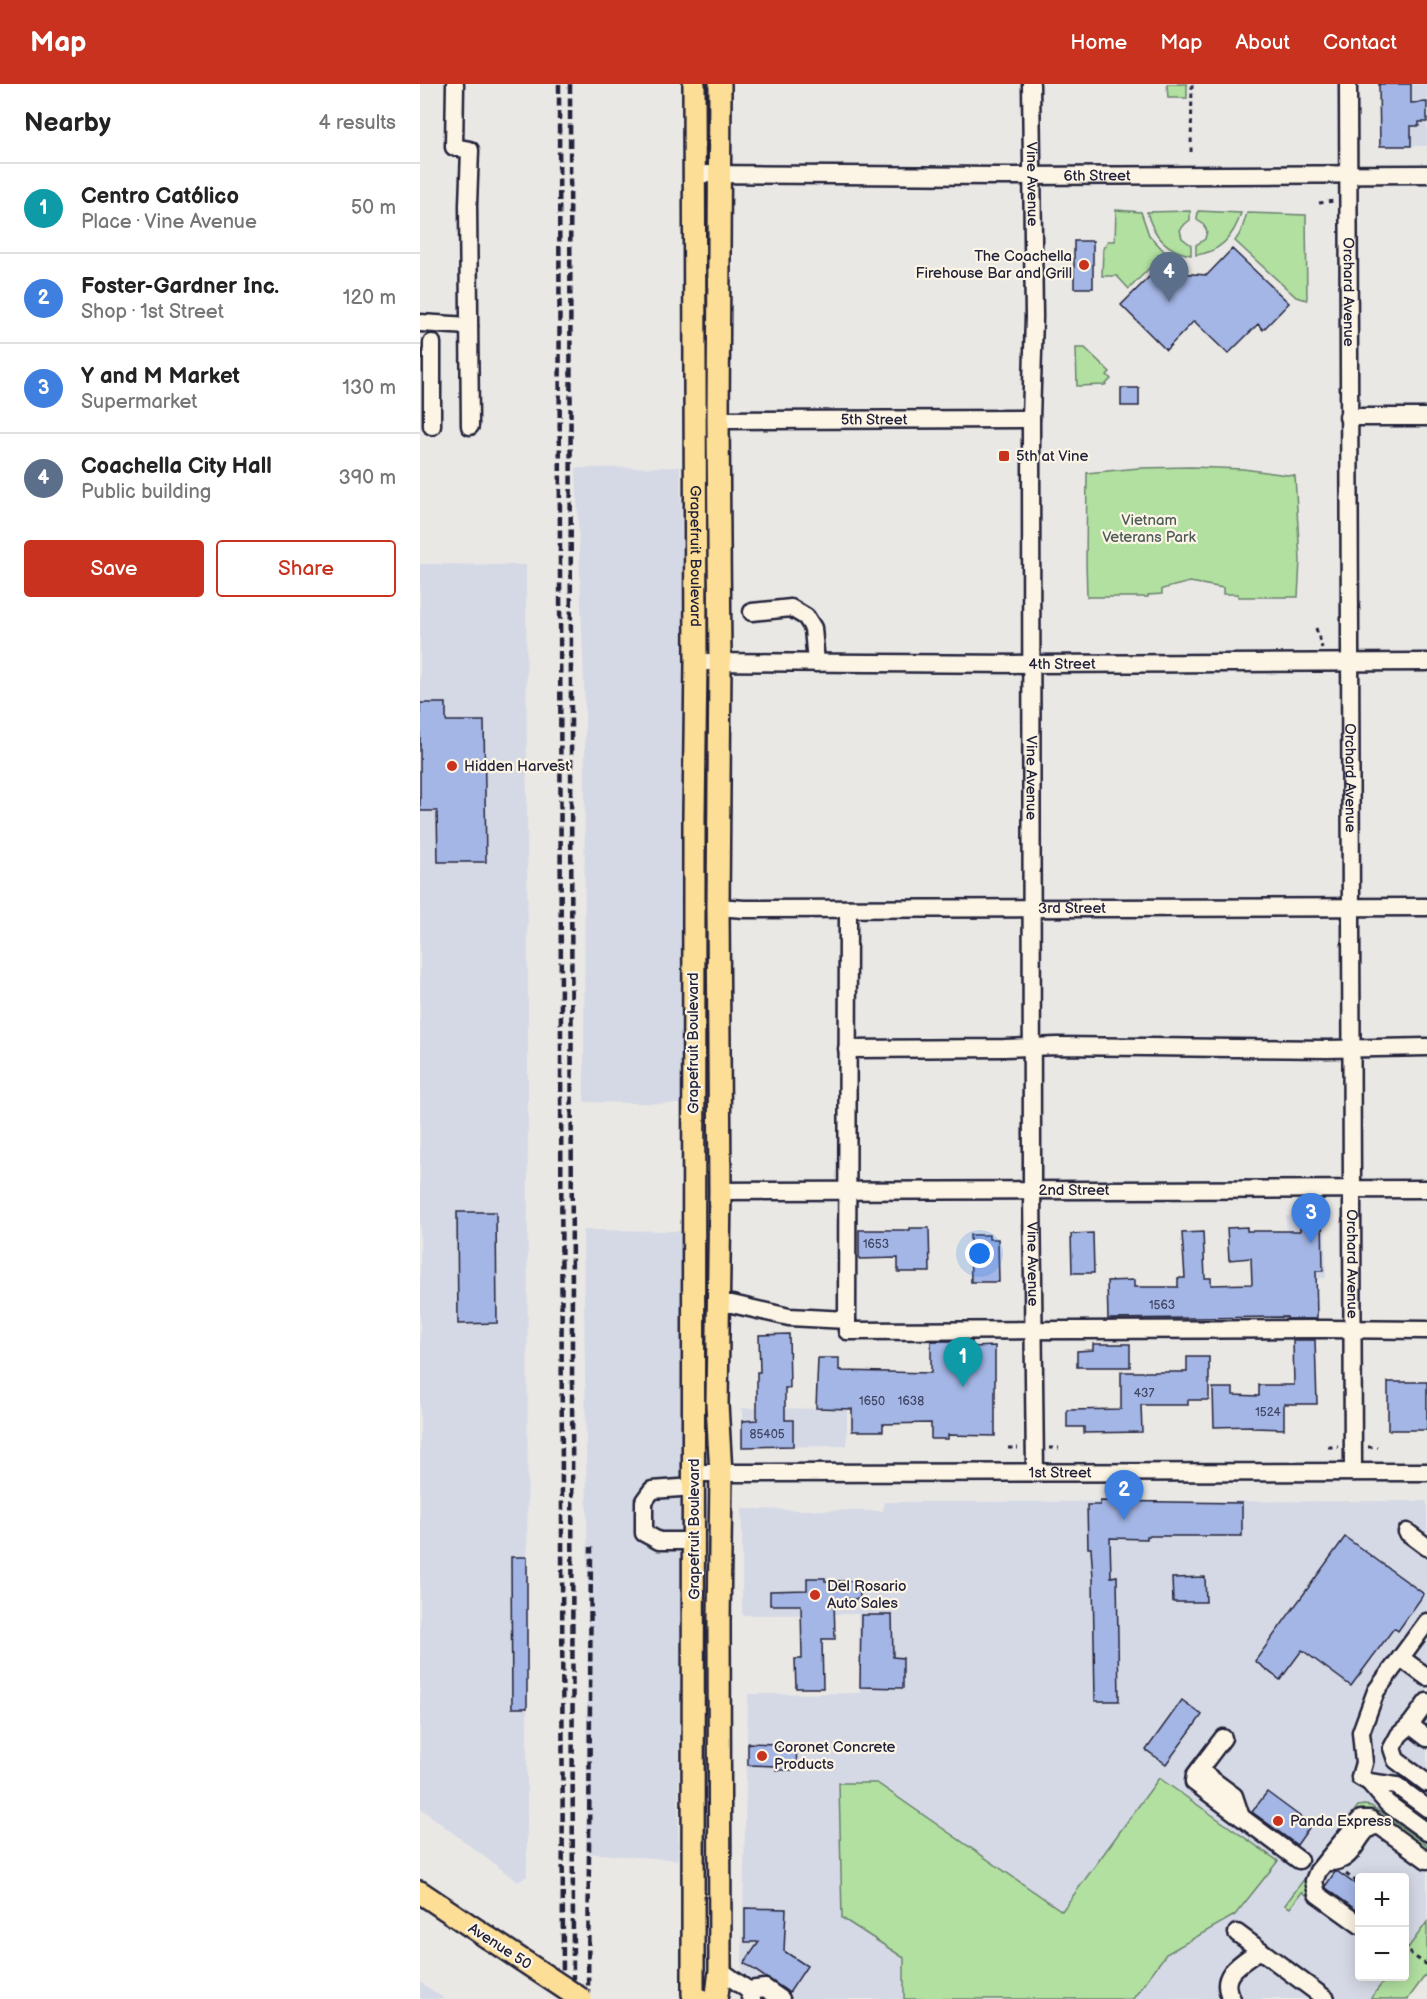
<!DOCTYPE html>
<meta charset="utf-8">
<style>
body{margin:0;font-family:"Balsamiq Sans",sans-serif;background:#f2f2f2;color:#222}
.controls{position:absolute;right:18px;bottom:18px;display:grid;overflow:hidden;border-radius:6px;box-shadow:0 3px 15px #0003}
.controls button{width:54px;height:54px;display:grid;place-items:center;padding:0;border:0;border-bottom:2px solid #e0e0e0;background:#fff;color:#222;font:30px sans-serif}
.you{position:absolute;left:560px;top:1170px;width:21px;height:21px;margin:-15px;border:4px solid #fff;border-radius:50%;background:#1a73e8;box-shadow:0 0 0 9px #1a73e833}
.badge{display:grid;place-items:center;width:39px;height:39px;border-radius:50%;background:#c8321e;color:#fff;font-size:20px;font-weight:700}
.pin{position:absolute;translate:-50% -50px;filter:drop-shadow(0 2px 3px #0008)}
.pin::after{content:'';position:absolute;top:32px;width:21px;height:18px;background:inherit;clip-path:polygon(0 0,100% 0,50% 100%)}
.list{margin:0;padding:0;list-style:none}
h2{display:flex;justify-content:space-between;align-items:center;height:78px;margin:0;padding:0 24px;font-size:26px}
h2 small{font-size:20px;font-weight:400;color:#767676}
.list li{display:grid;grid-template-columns:39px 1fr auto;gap:18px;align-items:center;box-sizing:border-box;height:90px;padding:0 24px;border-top:2px solid #e0e0e0}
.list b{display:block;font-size:22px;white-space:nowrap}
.list p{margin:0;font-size:20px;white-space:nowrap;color:#767676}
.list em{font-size:20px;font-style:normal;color:#767676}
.actions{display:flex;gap:12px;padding:18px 24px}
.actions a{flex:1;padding:14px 0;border:2px solid #c8321e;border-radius:6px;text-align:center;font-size:21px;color:#c8321e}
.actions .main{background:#c8321e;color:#fff}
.map{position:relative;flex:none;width:1007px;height:1915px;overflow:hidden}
header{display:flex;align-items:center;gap:36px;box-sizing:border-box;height:84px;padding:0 30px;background:#c8321e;color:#fff}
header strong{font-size:28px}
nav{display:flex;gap:33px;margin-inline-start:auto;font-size:21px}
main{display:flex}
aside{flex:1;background:#fff}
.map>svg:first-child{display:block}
.built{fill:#d5d9e5;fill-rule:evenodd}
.green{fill:#b1e0a0;stroke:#6a816e;stroke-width:1.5}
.building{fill:#a4b6e5;stroke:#22223b;stroke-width:1.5}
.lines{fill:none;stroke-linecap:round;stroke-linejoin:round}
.minor-casing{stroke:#22223b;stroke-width:21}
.major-casing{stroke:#22223b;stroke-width:26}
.path{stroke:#22223b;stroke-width:3;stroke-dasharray:4.5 4.5;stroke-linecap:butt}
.minor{stroke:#fcf5e5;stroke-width:16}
.major{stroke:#fdde96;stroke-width:21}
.rail{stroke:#22223b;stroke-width:4.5;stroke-dasharray:9 4.5;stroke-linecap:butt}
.major-bridge-casing{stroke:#22223b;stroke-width:26;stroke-linecap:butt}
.major-bridge{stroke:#fdde96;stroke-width:21}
.poi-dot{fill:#c8321e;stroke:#fcf5e5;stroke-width:2}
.labels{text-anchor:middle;stroke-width:4.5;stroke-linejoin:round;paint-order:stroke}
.number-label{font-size:12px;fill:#424766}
.street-label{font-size:15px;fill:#22223b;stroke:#fcf5e5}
.poi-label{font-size:15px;fill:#22223b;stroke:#fcf5e5;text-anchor:start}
.park-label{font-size:15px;fill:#4d5b59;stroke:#fcf5e5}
</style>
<header>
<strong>Map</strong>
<nav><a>Home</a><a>Map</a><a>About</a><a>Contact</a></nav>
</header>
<main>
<aside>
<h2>Nearby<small>4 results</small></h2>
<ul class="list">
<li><span class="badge" style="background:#0f9aa8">1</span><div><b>Centro Católico</b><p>Place · Vine Avenue</p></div><em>50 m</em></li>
<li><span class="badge" style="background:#3f7fe0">2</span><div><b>Foster-Gardner Inc.</b><p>Shop · 1st Street</p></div><em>120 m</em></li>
<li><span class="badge" style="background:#3f7fe0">3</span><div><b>Y and M Market</b><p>Supermarket</p></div><em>130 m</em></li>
<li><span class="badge" style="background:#5c6f8a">4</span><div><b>Coachella City Hall</b><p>Public building</p></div><em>390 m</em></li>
</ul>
<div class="actions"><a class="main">Save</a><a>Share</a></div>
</aside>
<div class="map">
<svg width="1007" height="1915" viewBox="0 0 1007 1915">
<rect width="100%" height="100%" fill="#eae8e5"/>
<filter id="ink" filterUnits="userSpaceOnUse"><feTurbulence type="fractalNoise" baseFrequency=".0167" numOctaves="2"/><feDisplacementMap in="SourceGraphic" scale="12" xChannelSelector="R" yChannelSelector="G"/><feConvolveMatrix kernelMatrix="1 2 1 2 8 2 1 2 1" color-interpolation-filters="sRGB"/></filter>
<g filter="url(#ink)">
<path class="built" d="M959,0H1007V62H960Z
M260,383L266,625L264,1020L164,1018L165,628L156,384Z
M0,480L106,481L108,937L107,1792L98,1798L0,1724Z
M866,1132H905L906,1194L867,1195Z
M163,1146L265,1147L258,1776L166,1769L168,1505Z
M322,1324L427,1325V1362L322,1363Z
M1007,1417V1889L988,1915H713L746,1870L815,1831L642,1827L501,1729L422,1834L484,1874V1915H321L328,1610L440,1609L438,1530L322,1531V1425L463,1427L464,1418ZM940,1794H984V1892H940Z
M0,1898L25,1915H0Z"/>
<path class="green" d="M747,0H767V14H748Z
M696,126L721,128L729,151L745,168L709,205L697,192H682L683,165L688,157H695Z
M770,127V136L765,140L760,146L762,154L771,161V171C746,167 733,151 727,128Z
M778,127L821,129C814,152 801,168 776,171V161L785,155L787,147L783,140L777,136Z
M827,129L886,131L887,216L876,213L815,157L821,148Z
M656,264H665L690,288L687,291L691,295L685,301L657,302Z
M771,383L823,385L875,392L880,476L878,513H818V510H803V504L770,498L742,505V510L728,511V513H667L666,477L667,389L719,384Z
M739,1694L858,1777L815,1831L746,1870L713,1915H484V1874L422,1834L419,1699H457L642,1827Z
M944,1721L951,1722L1007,1761V1770L962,1737L890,1794L939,1846V1850L882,1808L870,1824L865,1821L938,1722Z
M1007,1838V1889L988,1915H950L967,1893L984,1892L985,1868Z"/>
<path class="building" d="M959,0H991V19L1007,18V38H999V42H991V62H960Z
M654,157H673V204H654Z
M812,165L869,219L843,246L838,240L808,270L774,237L746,266L701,221L746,176L758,189L787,191Z
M701,304H719V322H701Z
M0,619H26V637H64L66,778H18L17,727H0Z
M37,1128H76L77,1239L38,1240Z
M880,1132H902L903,1187H896L897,1235H867V1233L688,1235L687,1197L714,1196V1203H758V1194H765L762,1149L783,1148L785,1194H791V1201L832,1200L831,1174L809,1176L807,1144L827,1143V1147H880Z
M490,1144H509L510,1188H478V1174L439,1175V1146H490Z
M673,1149L674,1189H652L651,1150Z
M550,1151H569V1155H578L579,1198H551Z
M369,1250L370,1304H365V1336H373V1362L322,1363V1337L337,1336V1288H340L339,1251Z
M873,1256H895L897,1320H864V1345L832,1344V1342L794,1343L793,1304H813V1311L839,1312V1301H874Z
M511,1257H552V1263L575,1262V1352L528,1351V1355H511V1339L463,1340V1347H432V1325L396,1324L398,1274H419V1286H422V1287L511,1289Z
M673,1260H710V1283H657V1267L673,1266Z
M767,1273H789V1316H768V1321H721L722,1348L664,1349V1343H647V1326L701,1325V1288H767Z
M968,1298H1007V1346H968Z
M680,1417L822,1419V1452H727V1455L690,1454L691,1493L697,1492L699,1617H675L673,1494L671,1464H668L667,1421H680Z
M925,1453L1004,1510L978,1547L974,1544L931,1602L882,1566L860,1596L835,1577Z
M91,1473H107V1624H92Z
M785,1493L786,1518H753L752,1494Z
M387,1494H405V1497H439L440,1515H414L415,1555H402L403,1604H376L375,1575H382L381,1521H350V1507L387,1506Z
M441,1531H472L473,1573L483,1574V1604L440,1603Z
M762,1616L782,1631L746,1680L726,1666Z
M328,1659L356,1660V1663L376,1662L377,1686H356V1682L328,1681Z
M847,1708L889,1739L886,1742L889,1744L877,1761L832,1728Z
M915,1788H918L939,1803V1828L906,1804V1801Z
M325,1824L366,1825L364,1867L387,1882L369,1909L324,1879L339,1858H325Z"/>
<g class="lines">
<defs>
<g id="minor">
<path d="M35,0L34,63L50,66L48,121L50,342"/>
<path id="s1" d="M611,0L614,233L611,335L612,1107L615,1389"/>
<path id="s2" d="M928,0L933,1388"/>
<path id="s3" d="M273,90L581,92L1007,90"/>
<path d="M0,239L49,242"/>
<path d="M12,259V342"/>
<path d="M928,333H1007"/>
<path id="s4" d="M298,336L611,335"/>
<path d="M332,528L371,524L386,533L393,544L396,579"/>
<path id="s5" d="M276,578L612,580L1007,578"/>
<path id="s6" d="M298,823L324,825L1007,823"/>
<path d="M428,825L427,1247L905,1245L1007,1246"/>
<path d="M427,965L584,964L637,962L907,965L1007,963"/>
<path id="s7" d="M300,1107L1007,1105"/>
<path d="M299,1220H312L369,1233L427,1236"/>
<path id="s8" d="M274,1389L1007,1388"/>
<path d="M987,1448L1007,1463"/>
<path d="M274,1457H239L224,1449V1417L232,1406L274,1403"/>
<path d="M1007,1538L956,1607L941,1648L944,1679L940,1693L949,1698L977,1702L1007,1724"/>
<path d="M981,1574L1007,1593"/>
<path d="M1007,1618L990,1641L1007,1654"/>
<path d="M990,1641L979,1651L972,1664L976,1676L1007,1699"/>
<path d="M803,1654L775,1691L774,1698L879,1776"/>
<path d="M779,1686L814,1712L821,1733"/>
<path d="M949,1698L967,1719L1007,1748"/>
<path d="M906,1778C910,1778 916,1778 920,1776C939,1769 940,1736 963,1743"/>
<path d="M940,1841L897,1810L894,1797L898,1787L938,1738L941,1735H950L1007,1776"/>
<path d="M817,1849L906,1915"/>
<path d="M300,1886L328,1906L332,1915"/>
<path d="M328,1906L345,1904L361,1915"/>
<path d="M812,1915C796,1891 823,1878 840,1866"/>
</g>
<g id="major">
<path id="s9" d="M274,0L276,578L274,732L273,1910L279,1915"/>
<path d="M0,1808L67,1853"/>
<path d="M293,1915L297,1911L300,1886L299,1538L301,1390L297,1320L300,1107L298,823L300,578L298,336L300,0"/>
</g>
</defs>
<use href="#minor" class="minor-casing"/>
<use href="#major" class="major-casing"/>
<path class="path" d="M771,68L772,0
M899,119L914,117
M896,544L902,564
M908,1363H918
M948,1363H958
M588,1364H598
M629,1364H639
M926,1790L940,1800
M984,1861L990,1866L991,1870L1007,1881"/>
<use href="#minor" class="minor"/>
<use href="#major" class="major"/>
<path class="rail" d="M139,0L143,1915
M150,0L153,1915
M168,1915L171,1463"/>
<defs>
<path id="major-bridge" d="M67,1853L161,1915"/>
</defs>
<use href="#major-bridge" class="major-bridge-casing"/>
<use href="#major-bridge" class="major-bridge"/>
</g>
</g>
<g class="poi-dot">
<circle cx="664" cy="181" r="6"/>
<rect x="578" y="366" width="12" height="12" rx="3"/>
<circle cx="32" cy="682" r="6"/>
<circle cx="395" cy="1511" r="6"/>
<circle cx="342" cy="1672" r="6"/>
<circle cx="858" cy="1737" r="6"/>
</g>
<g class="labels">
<g class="number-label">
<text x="456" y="1164">1653</text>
<text x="742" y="1225">1563</text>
<text x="724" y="1313">437</text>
<text x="452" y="1321">1650</text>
<text x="491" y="1321">1638</text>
<text x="848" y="1332">1524</text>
<text x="347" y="1354">85405</text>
</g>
<g class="street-label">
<text dy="5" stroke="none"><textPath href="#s3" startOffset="404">6th Street</textPath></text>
<text dy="5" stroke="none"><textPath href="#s1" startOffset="100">Vine Avenue</textPath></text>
<text dy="5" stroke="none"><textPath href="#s2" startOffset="208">Orchard Avenue</textPath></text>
<text dy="5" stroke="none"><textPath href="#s4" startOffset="156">5th Street</textPath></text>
<text dy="5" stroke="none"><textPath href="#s9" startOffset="472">Grapefruit Boulevard</textPath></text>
<text dy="5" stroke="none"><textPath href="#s5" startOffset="366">4th Street</textPath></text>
<text dy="5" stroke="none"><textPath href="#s1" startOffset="694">Vine Avenue</textPath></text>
<text dy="5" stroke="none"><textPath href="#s2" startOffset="694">Orchard Avenue</textPath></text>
<text dy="5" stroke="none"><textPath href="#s6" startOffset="354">3rd Street</textPath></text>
<text transform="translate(273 959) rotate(-90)" y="5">Grapefruit Boulevard</text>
<text dy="5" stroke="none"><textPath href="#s7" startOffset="354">2nd Street</textPath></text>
<text dy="5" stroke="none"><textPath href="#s1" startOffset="1180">Vine Avenue</textPath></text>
<text dy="5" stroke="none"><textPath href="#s2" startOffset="1180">Orchard Avenue</textPath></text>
<text dy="5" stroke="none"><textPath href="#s8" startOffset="366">1st Street</textPath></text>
<text transform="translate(274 1445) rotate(-90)" y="5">Grapefruit Boulevard</text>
<text transform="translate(80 1862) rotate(33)" y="5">Avenue 50</text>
</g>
<g class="poi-label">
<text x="652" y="177" text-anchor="end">The Coachella<tspan x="652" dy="17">Firehouse Bar and Grill</tspan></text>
<text x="596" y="377">5th at Vine</text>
<text x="44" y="687">Hidden Harvest</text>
<text x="407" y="1507">Del Rosario<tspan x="407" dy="17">Auto Sales</tspan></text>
<text x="354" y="1668">Coronet Concrete<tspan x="354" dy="17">Products</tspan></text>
<text x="870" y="1742">Panda Express</text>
</g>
<g class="park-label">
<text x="729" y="441">Vietnam<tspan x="729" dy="17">Veterans Park</tspan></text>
</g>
</g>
</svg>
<div class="controls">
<button>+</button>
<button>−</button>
</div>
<div class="you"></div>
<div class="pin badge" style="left:543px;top:1303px;background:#0f9aa8">1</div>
<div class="pin badge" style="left:704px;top:1436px;background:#3f7fe0">2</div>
<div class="pin badge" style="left:891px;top:1159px;background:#3f7fe0">3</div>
<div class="pin badge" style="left:749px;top:218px;background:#5c6f8a">4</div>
</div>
</main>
